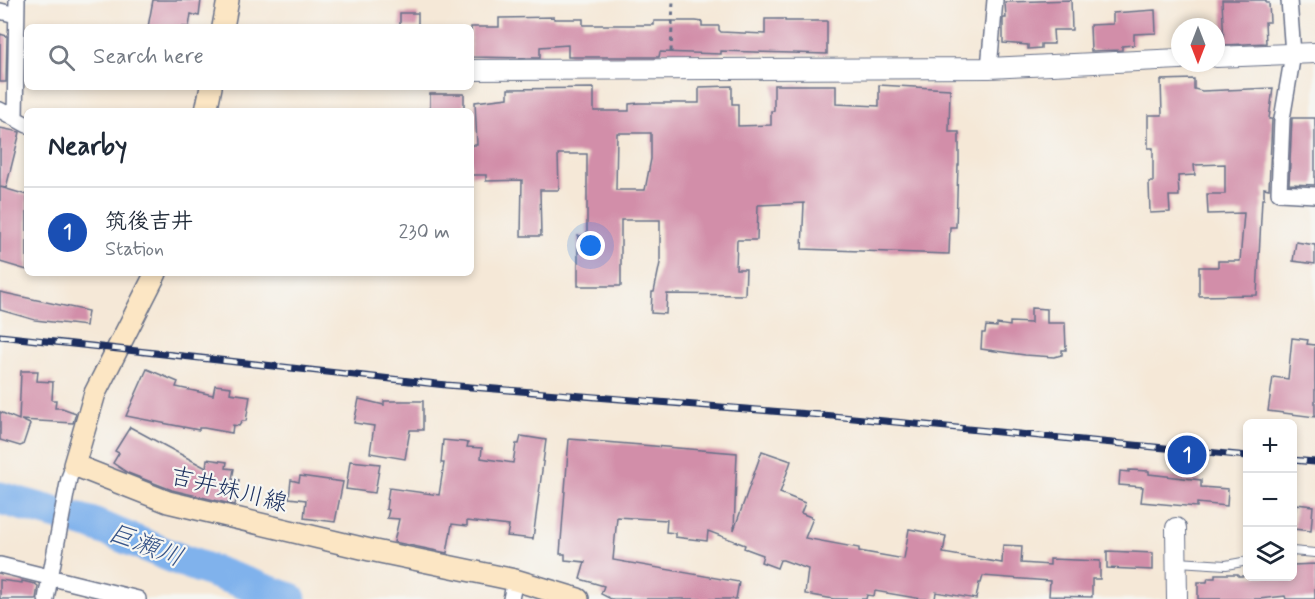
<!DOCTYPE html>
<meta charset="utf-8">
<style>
body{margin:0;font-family:Mynerve,"Klee One",sans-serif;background:#f6f6f7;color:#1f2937}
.controls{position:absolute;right:18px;bottom:18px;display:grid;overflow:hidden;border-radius:9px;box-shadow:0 3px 9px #0003}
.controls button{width:54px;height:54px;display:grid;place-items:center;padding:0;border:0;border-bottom:2px solid #e0e1e3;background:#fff;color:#1f2937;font:30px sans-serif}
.compass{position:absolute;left:1171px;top:18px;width:54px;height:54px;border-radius:50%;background:#fff;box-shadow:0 3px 9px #0003;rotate:180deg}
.you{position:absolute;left:591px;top:246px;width:21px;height:21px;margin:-15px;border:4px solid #fff;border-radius:50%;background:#1a73e8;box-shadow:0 0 0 9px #1a73e833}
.badge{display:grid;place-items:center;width:39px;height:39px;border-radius:50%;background:#d93025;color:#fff;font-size:20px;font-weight:700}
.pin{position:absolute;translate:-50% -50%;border:3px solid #fff;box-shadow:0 2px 6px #0006}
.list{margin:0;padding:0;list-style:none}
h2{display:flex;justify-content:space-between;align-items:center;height:78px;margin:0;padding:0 24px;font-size:26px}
h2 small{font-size:20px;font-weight:400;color:#747a83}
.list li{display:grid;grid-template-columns:39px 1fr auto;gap:18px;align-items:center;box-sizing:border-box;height:90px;padding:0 24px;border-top:2px solid #e0e1e3}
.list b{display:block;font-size:22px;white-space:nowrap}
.list p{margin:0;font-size:20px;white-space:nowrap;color:#747a83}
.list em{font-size:20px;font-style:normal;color:#747a83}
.icon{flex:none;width:33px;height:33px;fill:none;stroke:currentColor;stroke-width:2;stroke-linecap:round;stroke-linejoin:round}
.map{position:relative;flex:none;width:1315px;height:599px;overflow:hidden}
.search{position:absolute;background:#fff;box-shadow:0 3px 9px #0003;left:24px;top:24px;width:450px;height:66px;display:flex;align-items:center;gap:15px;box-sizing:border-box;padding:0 21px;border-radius:9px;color:#747a83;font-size:22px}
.panel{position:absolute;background:#fff;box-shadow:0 3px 9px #0003;left:24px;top:108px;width:450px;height:168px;border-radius:9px}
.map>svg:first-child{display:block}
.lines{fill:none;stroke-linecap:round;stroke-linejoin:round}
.river{stroke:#80b2ec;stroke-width:33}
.building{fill:#d28ea9;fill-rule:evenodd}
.service-casing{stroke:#677088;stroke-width:10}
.minor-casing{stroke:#677088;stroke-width:18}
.tertiary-casing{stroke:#677088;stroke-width:22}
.secondary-casing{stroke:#677088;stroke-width:24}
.path{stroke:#677088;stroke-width:3;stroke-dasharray:4.5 4.5;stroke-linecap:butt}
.service{stroke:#fff;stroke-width:8}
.minor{stroke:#fff;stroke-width:15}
.tertiary{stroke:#fff;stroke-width:20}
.secondary{stroke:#fce6c4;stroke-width:21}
.rail-casing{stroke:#1b2f5e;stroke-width:7}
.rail{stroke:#f6f6f2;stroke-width:4.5;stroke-dasharray:14;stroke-linecap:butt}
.labels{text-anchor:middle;stroke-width:4.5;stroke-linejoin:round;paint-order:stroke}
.street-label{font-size:24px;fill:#1b2f5e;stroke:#f6f6f2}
.water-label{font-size:26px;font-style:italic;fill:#395689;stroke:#f6f6f2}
</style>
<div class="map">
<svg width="1315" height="599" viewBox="0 0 1315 599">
<rect width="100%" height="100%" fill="#f6f6f2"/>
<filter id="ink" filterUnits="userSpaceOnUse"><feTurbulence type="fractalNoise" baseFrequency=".0167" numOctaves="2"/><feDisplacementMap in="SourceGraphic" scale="12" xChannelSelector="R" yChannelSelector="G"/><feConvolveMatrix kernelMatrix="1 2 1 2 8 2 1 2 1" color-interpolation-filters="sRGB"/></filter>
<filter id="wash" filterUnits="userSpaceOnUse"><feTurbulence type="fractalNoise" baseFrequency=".008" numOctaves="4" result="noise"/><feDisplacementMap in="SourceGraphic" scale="24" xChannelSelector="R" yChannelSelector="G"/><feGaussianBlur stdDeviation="1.35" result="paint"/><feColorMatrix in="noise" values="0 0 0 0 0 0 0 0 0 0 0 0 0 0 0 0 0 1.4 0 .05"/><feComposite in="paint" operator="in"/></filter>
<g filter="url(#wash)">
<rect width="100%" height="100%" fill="#f5e8d7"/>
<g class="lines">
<path class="river" d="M0,498L90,523L183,561L290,599"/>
</g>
<g id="blocks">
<path class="building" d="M153,0H201L199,16L191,14L189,27H148Z
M1071,0L1072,30H1053L1054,44H1041V48L1028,49V45L1003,43V18H1006L1005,2Z
M1222,0H1266V3H1269L1270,22H1265L1266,43L1224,45Z
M1155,10L1156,33L1134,34V45L1122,46V50L1091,51L1090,25L1113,24V13Z
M400,13H418V27H400Z
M554,17V19H583V25H654V21H696L702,22V26H719V30L721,32L765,34V19H785V21H827V54L721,51V54L660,52L659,57H568V45L540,47V58L471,57V27H499V18Z
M0,34L7,36L6,82H0Z
M1194,79V89L1202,91L1273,88L1269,119H1272L1269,189L1264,188V199H1262L1257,295L1199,296V267H1218V261H1240L1244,213L1208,214L1207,194H1225V164L1194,165L1195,175L1178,176L1179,196H1169L1170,212L1150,213L1149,182H1153V148H1148V115H1162L1161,80Z
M774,85H836V104L879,106V85L950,89L949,132H959V165H958L956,227H950L949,254L802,249L804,203L758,205L757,240H737L736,269H746L745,295L667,294L666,314L651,313L652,292H654L660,263V220H621V286H578V236H587V154H558L559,190H540L541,236H521L522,180L486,181V175H471V145H477L475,102L508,98V89L594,88V111H629V104L639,103H699V87L732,86V104H738V126L771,125V111H774ZM617,133H651V159L645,190H616Z
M430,94H464V111H430Z
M1292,118H1315V185L1289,184Z
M0,128L20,132L6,188L0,187Z
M0,187L27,195V270L0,262Z
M1296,242L1315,245V264L1293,261Z
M0,292L88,311L86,326L35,320L0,310Z
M1031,308L1047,309V323H1065L1066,350H1062V355L1054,357L1025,355L981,349L982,333H985L986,326L997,327V324L1010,326V322L1031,323Z
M1292,338L1308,340L1307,344L1315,345V417L1268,411L1273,377L1288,379Z
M147,369L178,382L176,387L213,395L215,385L231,387L230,393L250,396L246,421H242L239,426L233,425L232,433L204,428H199V430L126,416Z
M21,371H38L37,381L53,382L52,400H56L55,408H62L76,413L73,423L21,420L30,424L23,445L20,446L0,440V412L19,420Z
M359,399L384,405V401H423V430H410L405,459L370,453L374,426L354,423Z
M130,427L206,468L207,459L227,462L226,468L234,469L232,479L239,480L235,505L172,490L128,473L113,463L119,453L115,451Z
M521,436L546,440L533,539L507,536L509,526L467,521V526L452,524L447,553L394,542L399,519L387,518L389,510L386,509L389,488L439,495L444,463H441L443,440L463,442L468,443L467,447L482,448L481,458L513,463L516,444H519Z
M569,439L737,453L734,530L762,451L791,461L780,493L805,503L801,513L813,518L805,538L859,548V551L904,559L909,529L946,536L943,553L1002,563L1003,545L1022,546L1021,563L1050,565V559L1100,561V579H1092V597L1049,596L1050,581L983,576L981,583H979L976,599L936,592L935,599H922L875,591L874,596L867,595L866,599H834L805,594L808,569L783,560H780L777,568L761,562L763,555L744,548L745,545L708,531L707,541L675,537V533L666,532L667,520L617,517L613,560L739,582L736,599H611L601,594L604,586L580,579L585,562L565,560V554H560Z
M350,461L380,464L375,493L346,489Z
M1129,470L1149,471V474L1201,480V487L1228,489L1227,506L1197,503V507L1141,502L1143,487L1119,485L1120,471L1129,472Z
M300,476L343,482L335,522L304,518L306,500L289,498L291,480L299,482Z
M1296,504L1313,506L1311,531L1294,529Z
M1107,551L1153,553V570L1107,568Z
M1315,564V599H1286L1285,596L1259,599H1198V582H1207L1208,578H1215V574H1238V576H1293V565Z
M0,580L22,583V581L35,584L38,586L36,599H0Z"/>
</g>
</g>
<g filter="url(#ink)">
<use href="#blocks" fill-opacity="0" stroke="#677088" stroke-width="1.5"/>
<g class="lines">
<defs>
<path id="service" d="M1292,551L1315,553
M1178,562L1226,565L1248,561"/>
<path id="minor" d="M1289,0L1293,54L1282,119L1279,193L1315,195
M0,11L16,15
M989,68L995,0
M0,110L27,125
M15,117L17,0
M0,565L138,599
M46,599L69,478L74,465
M511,599L515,580"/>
<path id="tertiary" d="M1216,57L1315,53
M471,70L989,68L1180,59
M1176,528L1177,599"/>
<path id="secondary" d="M223,27L228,0
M206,111L211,87
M156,273L95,393L74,465L168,502L370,550L515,580L578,599"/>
</defs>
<use href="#service" class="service-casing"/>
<use href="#minor" class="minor-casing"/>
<use href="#tertiary" class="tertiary-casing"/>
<use href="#secondary" class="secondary-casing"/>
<path class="path" d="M671,52L673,0"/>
<use href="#service" class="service"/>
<use href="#minor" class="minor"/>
<use href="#tertiary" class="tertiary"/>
<use href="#secondary" class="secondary"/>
<defs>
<path id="rail" d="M0,336L446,385L822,415L1248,456
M1292,460L1315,462"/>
</defs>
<use href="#rail" class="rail-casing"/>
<use href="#rail" class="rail"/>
</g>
</g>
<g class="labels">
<g class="street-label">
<text transform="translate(229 489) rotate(14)" y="8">吉井妹川線</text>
</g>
<g class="water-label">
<text transform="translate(146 544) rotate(21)" y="9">巨瀬川</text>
</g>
</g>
</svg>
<div class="controls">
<button>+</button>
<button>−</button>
<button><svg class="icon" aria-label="layers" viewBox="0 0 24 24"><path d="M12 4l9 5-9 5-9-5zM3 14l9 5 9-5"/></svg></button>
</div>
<svg class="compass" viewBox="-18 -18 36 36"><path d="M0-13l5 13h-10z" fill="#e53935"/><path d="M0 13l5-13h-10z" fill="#747a83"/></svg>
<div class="you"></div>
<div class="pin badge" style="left:1187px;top:455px;background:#1a4fb4">1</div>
<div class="search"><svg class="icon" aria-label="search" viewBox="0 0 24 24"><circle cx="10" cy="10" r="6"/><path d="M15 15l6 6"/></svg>Search here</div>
<section class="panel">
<h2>Nearby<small></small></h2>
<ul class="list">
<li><span class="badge" style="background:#1a4fb4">1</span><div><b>筑後吉井</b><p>Station</p></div><em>230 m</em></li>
</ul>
</section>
</div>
